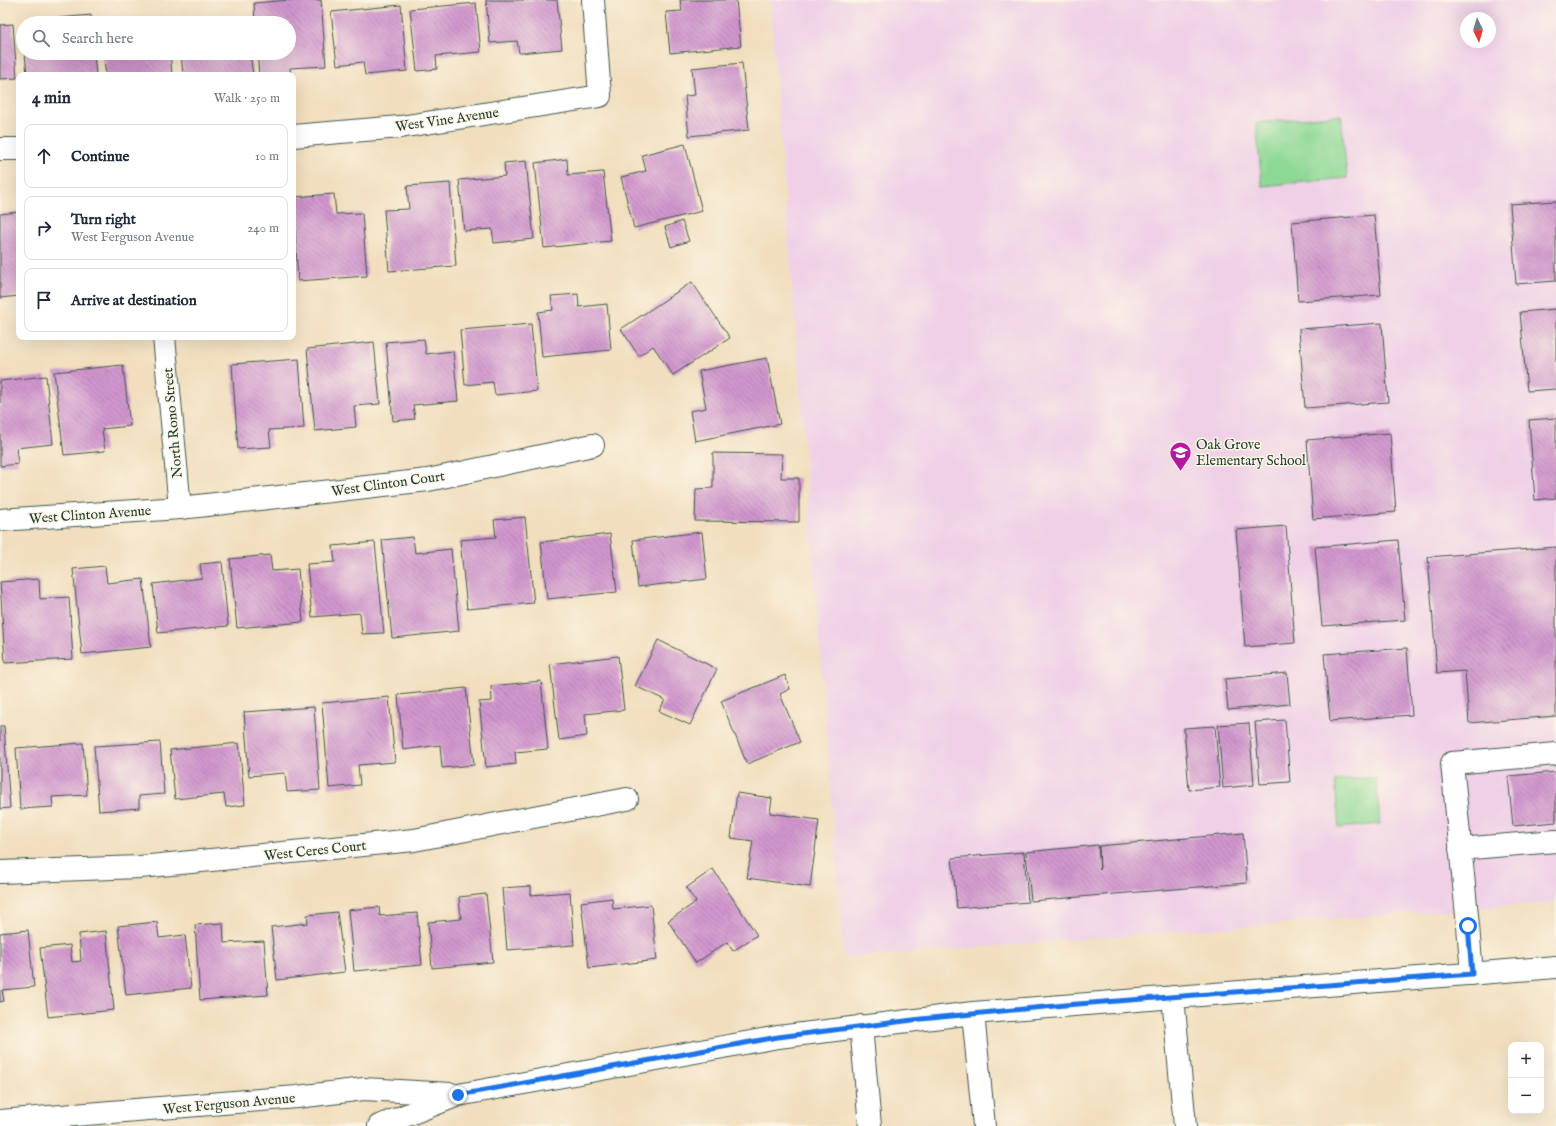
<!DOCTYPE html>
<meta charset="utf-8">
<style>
body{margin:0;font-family:"IM FELL English",serif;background:#f2f2f3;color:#1f2937}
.controls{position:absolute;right:12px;bottom:12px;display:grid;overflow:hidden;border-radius:8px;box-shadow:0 4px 16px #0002}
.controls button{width:36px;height:36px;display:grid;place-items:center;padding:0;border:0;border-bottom:1px solid #e0e1e3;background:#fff;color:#1f2937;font:20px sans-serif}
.compass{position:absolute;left:1460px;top:12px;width:36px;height:36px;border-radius:50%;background:#fff;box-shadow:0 4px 16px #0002;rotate:175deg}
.stop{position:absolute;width:12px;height:12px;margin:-9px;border:3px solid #1a73e8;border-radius:50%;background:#fff}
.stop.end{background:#1a73e8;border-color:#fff;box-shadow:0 1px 4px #0008}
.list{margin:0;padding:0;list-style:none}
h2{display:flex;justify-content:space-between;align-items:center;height:52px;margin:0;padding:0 16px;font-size:17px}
h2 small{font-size:13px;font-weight:400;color:#747a83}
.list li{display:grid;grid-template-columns:26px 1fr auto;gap:12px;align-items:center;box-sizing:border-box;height:64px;margin:0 8px 8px;padding:0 8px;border:1px solid #e0e1e3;border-radius:8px}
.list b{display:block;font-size:15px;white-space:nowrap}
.list p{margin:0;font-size:13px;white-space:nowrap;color:#747a83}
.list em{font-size:13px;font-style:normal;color:#747a83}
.icon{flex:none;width:22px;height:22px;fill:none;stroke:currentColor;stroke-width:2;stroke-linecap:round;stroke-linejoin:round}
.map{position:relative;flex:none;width:1556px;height:1126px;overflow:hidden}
.search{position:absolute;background:#fff;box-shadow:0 4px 16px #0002;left:16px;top:16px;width:280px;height:44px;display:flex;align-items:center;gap:10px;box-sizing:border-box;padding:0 14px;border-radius:22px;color:#747a83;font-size:15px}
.panel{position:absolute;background:#fff;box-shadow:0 4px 16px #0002;left:16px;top:72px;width:280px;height:268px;border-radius:8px}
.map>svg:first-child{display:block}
.built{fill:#efd0e7;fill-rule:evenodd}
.park{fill:#8dd894;stroke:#568a64}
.building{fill:url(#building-back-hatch)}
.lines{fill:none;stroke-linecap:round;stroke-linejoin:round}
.minor-casing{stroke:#3e5549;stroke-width:24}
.minor{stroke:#fff;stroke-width:22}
.route{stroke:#1a73e8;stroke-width:5}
.labels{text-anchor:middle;stroke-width:3;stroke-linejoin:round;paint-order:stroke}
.street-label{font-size:14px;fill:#1f3d34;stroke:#fcf5e5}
.poi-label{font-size:14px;fill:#1f3d34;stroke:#fcf5e5;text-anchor:start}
</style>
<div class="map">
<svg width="1556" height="1126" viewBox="0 0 1556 1126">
<defs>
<pattern id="building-back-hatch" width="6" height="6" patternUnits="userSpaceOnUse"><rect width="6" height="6" fill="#d196ce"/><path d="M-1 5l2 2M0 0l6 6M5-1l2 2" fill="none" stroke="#a97ca8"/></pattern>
</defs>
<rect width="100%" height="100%" fill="#fcf5e5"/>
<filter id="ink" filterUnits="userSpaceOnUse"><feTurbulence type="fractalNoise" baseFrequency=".025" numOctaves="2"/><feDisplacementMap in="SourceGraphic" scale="8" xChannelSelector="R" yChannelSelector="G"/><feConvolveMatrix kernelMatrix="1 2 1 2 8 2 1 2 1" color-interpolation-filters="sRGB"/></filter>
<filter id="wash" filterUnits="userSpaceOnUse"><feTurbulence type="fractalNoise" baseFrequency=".012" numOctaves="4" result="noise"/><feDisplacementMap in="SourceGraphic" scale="16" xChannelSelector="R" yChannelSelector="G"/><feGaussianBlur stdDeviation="0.9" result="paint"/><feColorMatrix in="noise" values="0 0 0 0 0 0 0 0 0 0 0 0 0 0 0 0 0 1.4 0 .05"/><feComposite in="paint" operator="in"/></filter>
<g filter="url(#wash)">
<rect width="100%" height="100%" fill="#f1debe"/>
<path class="built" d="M770,0H1556V902L844,958ZM1466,18H1490V42H1466Z"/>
<path class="park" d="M1341,115L1347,178L1262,186L1256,123Z
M1376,777L1380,824L1339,828L1335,781Z"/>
<g id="blocks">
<path class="building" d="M290,0H321L326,66L290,68L291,75H259L257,53H289V23H255L254,3Z
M486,0H557L562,49L519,53L517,41L490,43Z
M680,0H736L741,46L670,53L666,12L682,11Z
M476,3L481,52L436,56L437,69L417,71L410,9Z
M401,5L407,71L365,75L363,62L337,65L331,12Z
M91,15V23H47V19Z
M13,24L17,78L0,79V25Z
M25,53H94L96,75H27Z
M103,53H170L172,75H106Z
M181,53H250L253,75H183Z
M742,63L749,130L689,136L685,96L695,95L692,68Z
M685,144L702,211L634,228L621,177L646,171L642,155Z
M567,159L568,175L603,172L611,241L544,248L535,163Z
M526,161L534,239L494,243L492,229L464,231L459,180L505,176L504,163Z
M450,183L456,266L389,271L384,210L409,209L407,186Z
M334,194L336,214L362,213L367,276L298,281L293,197Z
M1556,201V281L1516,284L1510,204Z
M19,212V296L0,298V214Z
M1374,215L1381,295L1298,301L1292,222Z
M682,221L689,241L671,247L665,227Z
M692,282L730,338L673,375L653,346L639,356L621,329Z
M578,294L579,307L607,304L611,350L542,357L538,312L553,310L551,296Z
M1556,309V389L1527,391L1520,312Z
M1382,323L1388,402L1305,408L1299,329Z
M531,324L537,391L495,395L493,382L465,385L460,330Z
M424,339L426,354L453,351L458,401L413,405L415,419L393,421L386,342Z
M374,342L380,404L354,406L356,427L315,431L307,349Z
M767,358L780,424L695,441L690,411L706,408L699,371Z
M299,359L304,428L269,430L271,447L238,449L232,364Z
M123,365L130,426L102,429L105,451L64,455L54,372Z
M46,376L53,444L16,448L18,464L0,466V381Z
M1556,418V498L1535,500L1529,420Z
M1390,433L1396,512L1313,519L1307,440Z
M713,453L782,454L781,478H799V522L695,521L696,489L713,488Z
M525,517L534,603L467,609L460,540L496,537L494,520Z
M1286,526L1295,643L1245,647L1236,530Z
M702,532L707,579L638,587L633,540Z
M610,534L617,592L547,599L541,542Z
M413,537L415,553L451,549L459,631L392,638L382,540Z
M1398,540L1405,620L1322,626L1315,547Z
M375,542L384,633L362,634L360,613L312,617L307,564L335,562L333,546Z
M1556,547V716L1469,723L1465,671L1437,673L1428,557Z
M270,555L272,571L298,569L303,622L237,628L230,559Z
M222,562L228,626L158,633L153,584L202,578L200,564Z
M105,566L107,583L143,579L151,647L82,654L73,569Z
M39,579L40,599L69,597L73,659L5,663L0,582Z
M658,640L717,669L690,725L659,711L665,700L635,686Z
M1407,648L1412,715L1330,721L1324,654Z
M618,656L624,710L585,714L587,736L559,740L550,664Z
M1287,673L1290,704L1228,710L1225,679Z
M785,675L790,689L780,694L800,742L747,764L721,701Z
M541,681L548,749L515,752L516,764L486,767L479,702L492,701L491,686Z
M466,688L474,765L442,768L440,745L403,750L398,695Z
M389,697L395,762L358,765L360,785L329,788L322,703Z
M314,707L320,790L287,792L285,773L249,776L244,712Z
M1285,720L1290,782L1260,784L1255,722Z
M1249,723L1254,785L1223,788L1218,725Z
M0,726H4L10,808L0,809Z
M1215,726L1220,787L1189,790L1184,728Z
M160,742L164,794L139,796V808L99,811L94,746Z
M83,743L87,795L52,797L53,807L20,809L16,748Z
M239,743L245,805L226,807L224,794L175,799L170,750Z
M1556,772V822L1513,826L1508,776Z
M737,793L772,798L770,813L819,820L810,887L747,878L753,841L731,838Z
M1243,833L1247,883L1031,901L1026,852L1098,845L1100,870L1099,846Z
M1024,852L1028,902L957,908L952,858Z
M713,869L757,935L733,951L727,942L696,963L668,921L696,902L686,888Z
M531,886V895L570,892L574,945L507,950L502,888Z
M486,894L493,962L432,968L428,922L461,919L459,897Z
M612,898L613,909L651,905L657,960L589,968L581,902Z
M379,907L380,916L417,913L422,965L354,971L348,910Z
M337,912L345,972L277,980L271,927L308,923L307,915Z
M157,922L159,938L185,935L191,988L126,995L118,926Z
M223,923L224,943L264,941L268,995L200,1000L195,925Z
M28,930L34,987L2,990L4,1001L0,1002V933Z
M106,931L114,1010L48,1017L40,948L70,945L72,962L81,961L79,934Z"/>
</g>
</g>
<g filter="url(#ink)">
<use href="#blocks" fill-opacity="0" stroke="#3e5549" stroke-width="1"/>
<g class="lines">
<defs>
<path id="minor" d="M293,136L400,127L600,96L593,0
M0,149H19
M164,337L180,508
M0,520L180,508L428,480L593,445
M1460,849L1556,841
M0,872L140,867L414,840L627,799
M1472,974L1468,926L1452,763L1556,754
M1173,997L1185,1126
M973,1013L984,1126
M861,1026L870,1126
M0,1121L297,1097L364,1089L451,1094
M379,1126L458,1095L778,1037L973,1013L1556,967"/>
</defs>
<use href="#minor" class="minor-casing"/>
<use href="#minor" class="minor"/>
</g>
</g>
<g class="lines" filter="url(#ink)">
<path class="route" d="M458,1095L778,1037L921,1019L1065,1005L1472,974L1468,926"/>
</g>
<defs>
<symbol id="school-pin" viewBox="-11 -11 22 30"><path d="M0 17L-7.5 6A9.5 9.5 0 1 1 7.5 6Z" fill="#b5179e" stroke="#fcf5e5"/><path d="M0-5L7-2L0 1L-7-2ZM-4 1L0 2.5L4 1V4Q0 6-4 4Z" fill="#fff"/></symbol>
</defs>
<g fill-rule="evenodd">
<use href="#school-pin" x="1168" y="440" width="25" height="34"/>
</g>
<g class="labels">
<g class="street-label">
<text transform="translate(447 119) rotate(-8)" y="5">West Vine Avenue</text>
<text transform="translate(172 423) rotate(-95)" y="5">North Rono Street</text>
<text transform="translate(388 483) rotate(-8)" y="5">West Clinton Court</text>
<text transform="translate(90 514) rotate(-4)" y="5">West Clinton Avenue</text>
<text transform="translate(315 850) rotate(-6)" y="5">West Ceres Court</text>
<text transform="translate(229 1103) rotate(-5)" y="5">West Ferguson Avenue</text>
</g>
<g class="poi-label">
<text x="1196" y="449">Oak Grove<tspan x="1196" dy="16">Elementary School</tspan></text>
</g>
</g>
</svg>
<div class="controls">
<button>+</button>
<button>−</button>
</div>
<svg class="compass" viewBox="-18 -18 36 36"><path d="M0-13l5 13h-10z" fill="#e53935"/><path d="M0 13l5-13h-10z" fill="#747a83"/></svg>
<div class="stop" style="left:1468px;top:926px"></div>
<div class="stop end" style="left:458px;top:1095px"></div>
<div class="search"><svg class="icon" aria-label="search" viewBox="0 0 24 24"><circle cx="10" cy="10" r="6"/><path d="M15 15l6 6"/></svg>Search here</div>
<section class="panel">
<h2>4 min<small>Walk · 250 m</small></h2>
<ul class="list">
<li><svg class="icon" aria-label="ahead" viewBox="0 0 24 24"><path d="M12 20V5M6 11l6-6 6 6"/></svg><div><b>Continue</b></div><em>10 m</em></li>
<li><svg class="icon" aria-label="right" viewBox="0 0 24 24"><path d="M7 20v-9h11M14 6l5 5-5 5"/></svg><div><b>Turn right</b><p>West Ferguson Avenue</p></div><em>240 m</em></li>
<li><svg class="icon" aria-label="arrive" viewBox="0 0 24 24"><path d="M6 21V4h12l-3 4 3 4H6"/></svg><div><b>Arrive at destination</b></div></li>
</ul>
</section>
</div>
